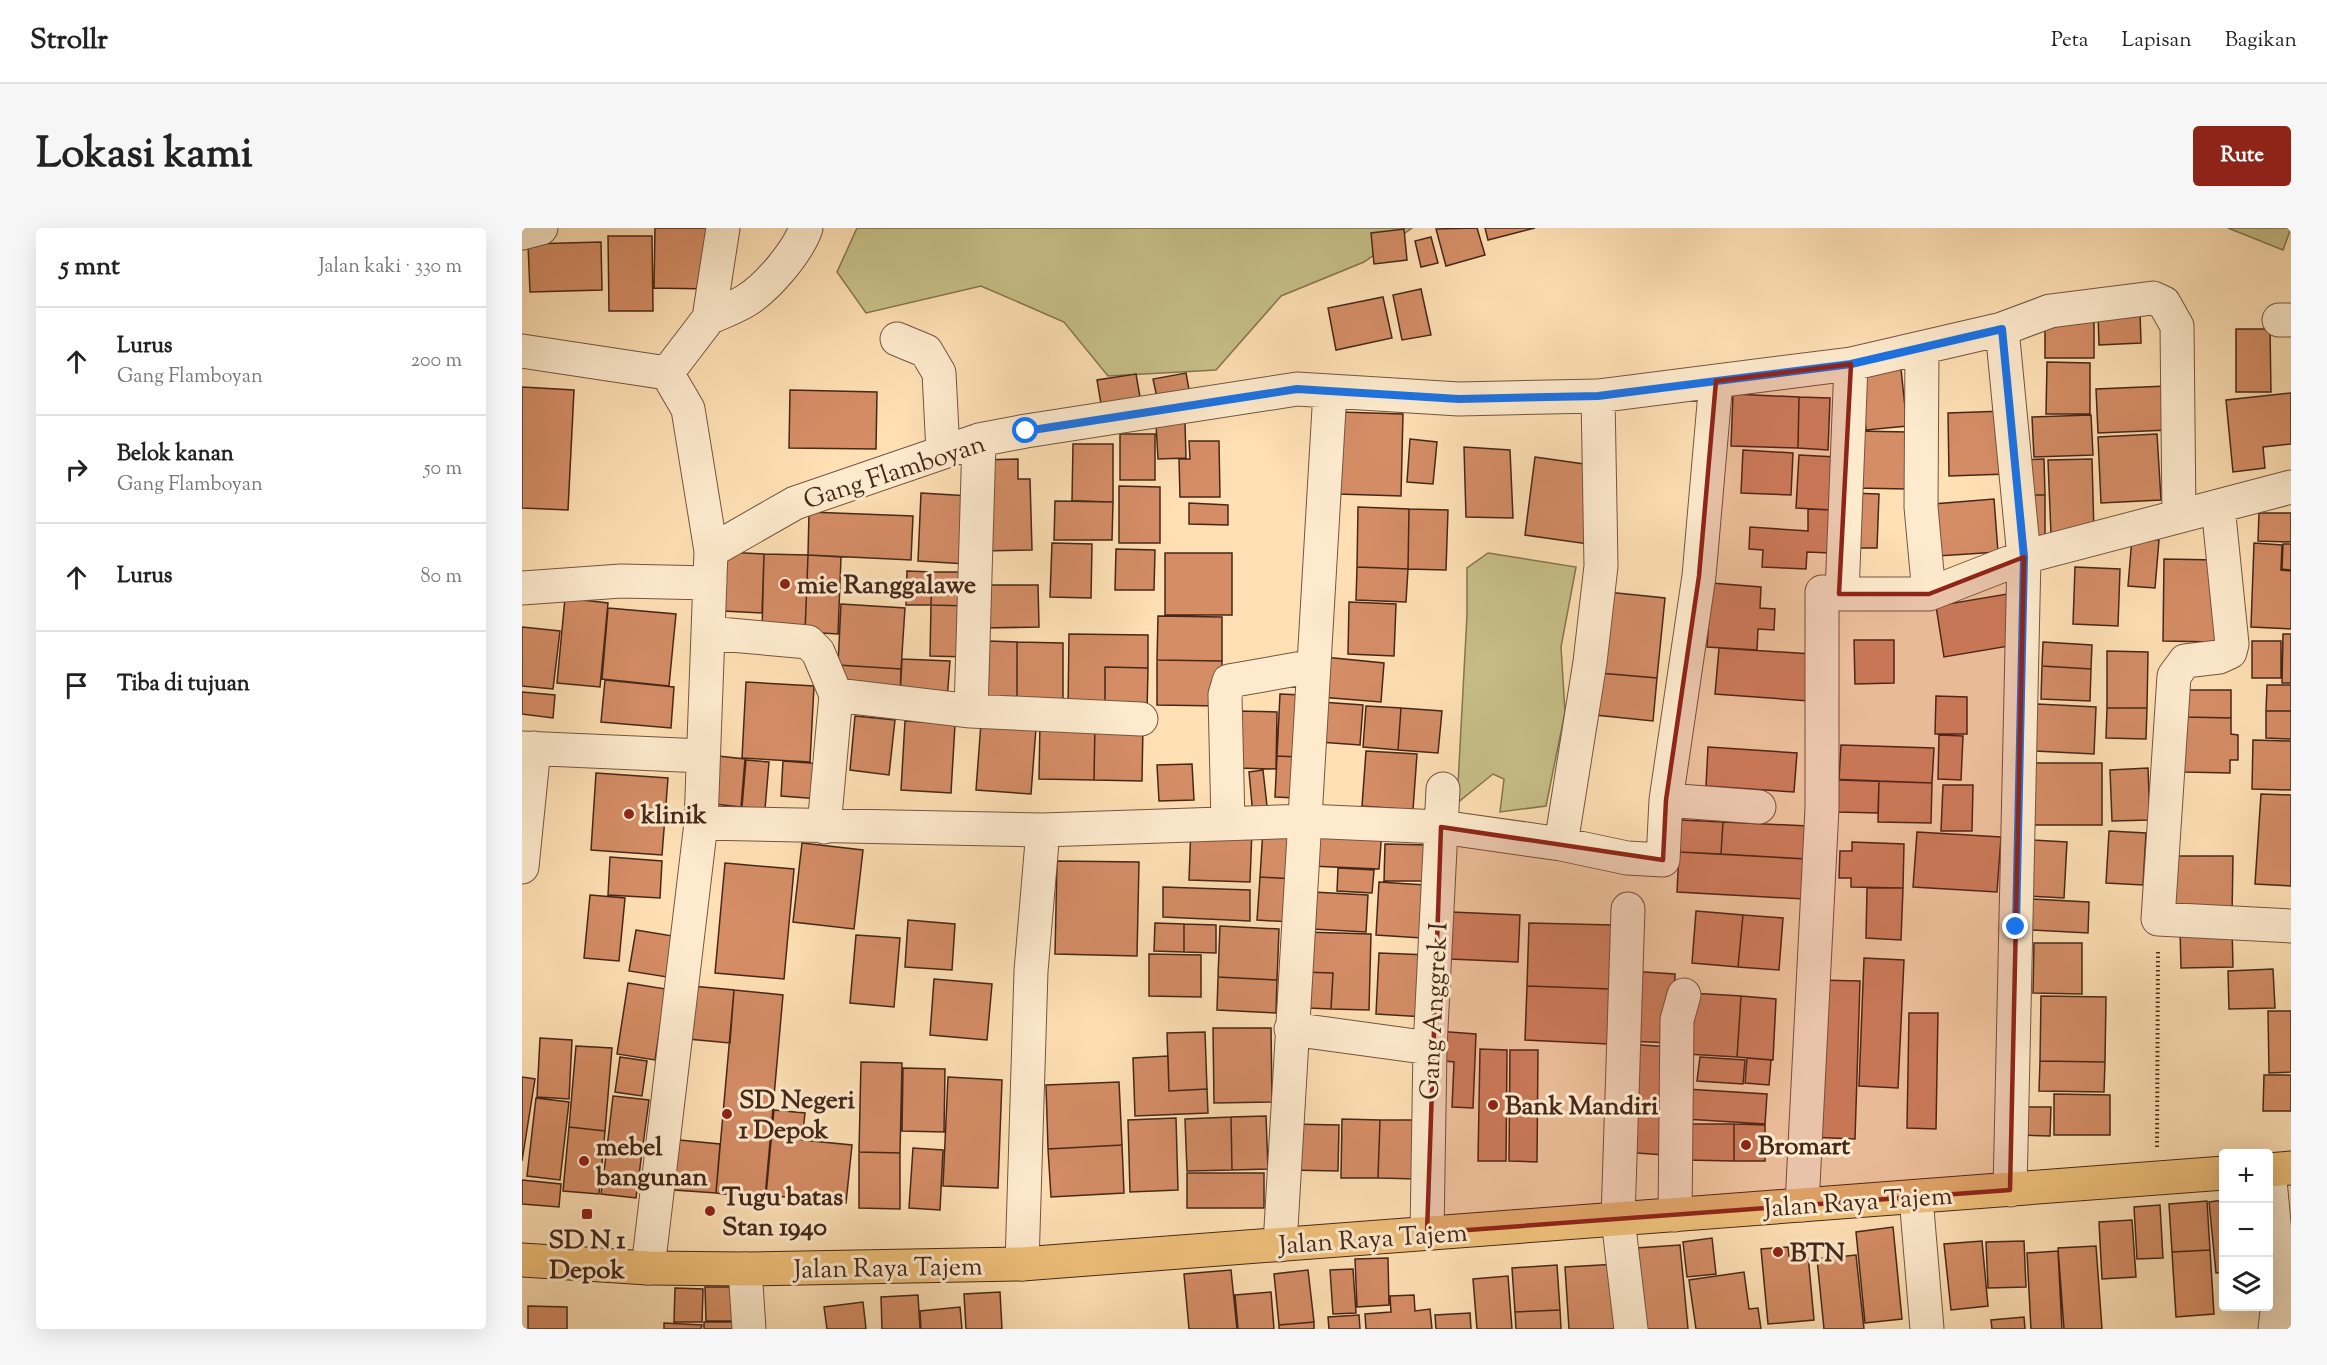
<!DOCTYPE html>
<html lang="id">
<meta charset="utf-8">
<style>
body{margin:0;font-family:"Sorts Mill Goudy",serif;background:#f6f6f6;color:#222}
.controls{position:absolute;right:18px;bottom:18px;display:grid;overflow:hidden;border-radius:6px;box-shadow:0 6px 24px #0002}
.controls button{width:54px;height:54px;display:grid;place-items:center;padding:0;border:0;border-bottom:2px solid #e0e0e0;background:#fff;color:#222;font:30px sans-serif}
.stop{position:absolute;width:18px;height:18px;margin:-14px;border:4px solid #1a73e8;border-radius:50%;background:#fff}
.stop.end{background:#1a73e8;border-color:#fff;box-shadow:0 2px 6px #0008}
.list{margin:0;padding:0;list-style:none}
h2{display:flex;justify-content:space-between;align-items:center;height:78px;margin:0;padding:0 24px;font-size:26px}
h2 small{font-size:20px;font-weight:400;color:#767676}
.list li{display:grid;grid-template-columns:39px 1fr auto;gap:18px;align-items:center;box-sizing:border-box;height:108px;padding:0 24px;border-top:2px solid #e0e0e0}
.list b{display:block;font-size:22px;white-space:nowrap}
.list p{margin:0;font-size:20px;white-space:nowrap;color:#767676}
.list em{font-size:20px;font-style:normal;color:#767676}
.icon{flex:none;width:33px;height:33px;fill:none;stroke:currentColor;stroke-width:2;stroke-linecap:round;stroke-linejoin:round}
.map{position:relative;flex:none;width:1769px;height:1101px;overflow:hidden;border-radius:6px}
header{display:flex;align-items:center;gap:36px;box-sizing:border-box;height:84px;padding:0 30px;background:#fff;border-bottom:2px solid #e0e0e0}
header strong{font-size:28px}
nav{display:flex;gap:33px;margin-inline-start:auto;font-size:21px}
.intro{display:flex;align-items:center;justify-content:space-between;box-sizing:border-box;height:144px;padding:0 36px}
h1{margin:0;font-size:42px}
.button{padding:15px 27px;border-radius:6px;background:#8f2418;color:#fff;font-size:21px;font-weight:700}
main{display:flex;gap:36px;padding:0 36px}
aside{flex:1;background:#fff;border-radius:6px;box-shadow:0 6px 24px #0002}
.map>svg:first-child{display:block}
.green{fill:#c7c088;stroke:#867450;stroke-width:1.5}
.building{fill:#d58d66;stroke:#462719;stroke-width:1.5}
.lines{fill:none;stroke-linecap:round;stroke-linejoin:round}
.minor-casing{stroke:#745540;stroke-width:35}
.major-casing{stroke:#462719;stroke-width:35}
.path{stroke:#462719;stroke-width:4;stroke-dasharray:1.5 3;stroke-linecap:butt}
.minor{stroke:#feebce;stroke-width:33}
.major{stroke:#efc07a;stroke-width:33}
.route{stroke:#1a73e8;stroke-width:8}
.marked{fill:#8f2418;fill-opacity:0.2;stroke:#8f2418;stroke-width:4.5;stroke-linejoin:round}
.poi-dot{fill:#8f2418;stroke:#feebce;stroke-width:2}
.labels{text-anchor:middle;stroke-width:6;stroke-linejoin:round;paint-order:stroke}
.street-label{font-size:26px;fill:#462719;stroke:#feebce}
.poi-label{font-size:26px;font-weight:bold;fill:#462719;stroke:#feebce;text-anchor:start}
</style>
<header>
<strong>Strollr</strong>
<nav><a>Peta</a><a>Lapisan</a><a>Bagikan</a></nav>
</header>
<div class="intro"><h1>Lokasi kami</h1><a class="button">Rute</a></div>
<main>
<aside>
<h2>5 mnt<small>Jalan kaki · 330 m</small></h2>
<ul class="list">
<li><svg class="icon" aria-label="ahead" viewBox="0 0 24 24"><path d="M12 20V5M6 11l6-6 6 6"/></svg><div><b>Lurus</b><p>Gang Flamboyan</p></div><em>200 m</em></li>
<li><svg class="icon" aria-label="right" viewBox="0 0 24 24"><path d="M7 20v-9h11M14 6l5 5-5 5"/></svg><div><b>Belok kanan</b><p>Gang Flamboyan</p></div><em>50 m</em></li>
<li><svg class="icon" aria-label="ahead" viewBox="0 0 24 24"><path d="M12 20V5M6 11l6-6 6 6"/></svg><div><b>Lurus</b></div><em>80 m</em></li>
<li><svg class="icon" aria-label="arrive" viewBox="0 0 24 24"><path d="M6 21V4h12l-3 4 3 4H6"/></svg><div><b>Tiba di tujuan</b></div></li>
</ul>
</aside>
<div class="map">
<svg width="1769" height="1101" viewBox="0 0 1769 1101">
<rect width="100%" height="100%" fill="#fee0b4"/>
<filter id="stains"><feTurbulence type="fractalNoise" baseFrequency=".00333" numOctaves="4"/><feColorMatrix values="0 0 0 0 .2 0 0 0 0 .09 0 0 0 0 .02 0 0 0 .5 -.17"/></filter>
<radialGradient id="worn" r=".72"><stop offset=".6" stop-color="#630" stop-opacity="0"/><stop offset="1" stop-color="#630" stop-opacity=".3"/></radialGradient>
<path class="green" d="M335,0H890L842,34L759,68L694,142L586,148L542,94L459,58L344,85L315,44Z
M1706,0H1769L1761,22Z
M966,325L1054,339L1039,419L1043,484L1024,578L978,584L982,551L971,546L935,575L945,387V340Z"/>
<path class="building" d="M133,0H189V61L132,60Z
M955,0L963,27L924,38L914,1Z
M963,0H1013L966,12Z
M882,1L885,32L852,36L849,5Z
M86,8H130L131,83H87Z
M909,9L916,35L899,39L893,13Z
M79,14L80,62L8,64L6,16Z
M899,61L909,107L880,112L871,67Z
M861,69L870,110L814,122L806,80Z
M1618,84L1619,115L1577,117L1576,86Z
M1523,92H1572V130H1523Z
M1714,101H1748L1749,164H1714Z
M1525,134L1568,135V186H1524Z
M1379,141L1385,198L1344,202L1338,145Z
M664,145L668,167L636,174L631,151Z
M614,146L619,175L580,182L575,152Z
M1645,158L1647,202L1576,205L1574,161Z
M0,159L52,162L46,282L0,280Z
M268,162L355,164L354,221L267,220Z
M1769,165V216L1741,219L1743,240L1711,244L1704,172Z
M1211,166L1277,169L1276,220L1209,218Z
M1277,169L1308,170L1306,222L1276,220Z
M1483,183L1485,246L1427,248L1426,185Z
M818,184L881,186L879,268L816,266Z
M1569,187L1571,227L1512,229L1510,189Z
M663,195L664,230L636,231L634,196Z
M1334,203L1386,204L1385,261L1333,260Z
M598,206H633V252H598Z
M1635,206L1639,272L1579,275L1576,209Z
M888,211L915,214L911,256L885,254Z
M667,213H697L698,269H658L657,231H668Z
M551,216H591V274L550,273Z
M942,219L988,222L991,290L944,289Z
M1221,222L1271,225L1269,267L1219,265Z
M1277,227L1314,229L1310,282L1274,280Z
M1013,229L1076,238L1066,316L1003,307Z
M496,231V251H508L510,322L460,323L458,232Z
M1522,231L1523,267H1503L1501,232Z
M1570,231L1572,306L1529,307L1526,232Z
M597,258L638,259V315H597Z
M399,265L448,268L445,336L396,333Z
M1326,265L1357,266L1355,320H1325Z
M1503,267H1523V310H1503Z
M1472,271L1476,324L1416,328L1411,276Z
M533,273L591,274L590,312H532Z
M667,275L706,277V297L667,296Z
M836,279L887,281L886,341L835,339Z
M887,281L926,282L924,342L886,341Z
M1286,281L1310,282L1309,325L1285,324L1284,341L1240,339L1241,322L1227,321L1228,299L1286,303Z
M287,284L391,288L389,332L286,327Z
M1737,285H1769V314L1736,313Z
M1610,310L1637,312L1633,360L1606,358Z
M530,315L570,316L569,370L528,369Z
M1732,315L1760,317L1759,342L1769,343V401L1729,399Z
M1761,316H1769V342L1760,341Z
M594,321L633,322L632,362H593Z
M203,324L242,326L240,385L201,383Z
M643,325H710V387H643Z
M242,326L286,327L283,404L240,403Z
M286,327L319,329L316,406L283,404Z
M1642,331L1695,332L1694,414L1641,413Z
M835,339L886,341L884,374L834,372Z
M1553,339L1598,341L1596,398L1551,396Z
M385,343L410,344L409,377H384Z
M410,344H449L448,378L409,377Z
M1189,355L1239,359L1238,380L1253,381L1252,402L1236,401L1235,422L1185,419Z
M460,357H516L517,399L461,400Z
M1085,364L1143,370L1135,450L1077,445Z
M1485,366L1493,417L1422,429L1414,378Z
M43,370L86,375L78,459L35,455Z
M827,374L874,376L872,428L826,426Z
M319,376L383,380L379,441L316,437Z
M409,377L448,378L447,429L408,428Z
M86,380L154,386L147,458L80,451Z
M636,388L700,389V433L635,432Z
M0,399L38,403L31,461L0,458Z
M547,406L626,407V440L583,439V484L546,483Z
M1761,406H1769V455H1760Z
M1332,412H1372V455L1333,456Z
M467,413L495,414V477L466,476Z
M1730,413H1759V450H1730Z
M495,414L541,415V478L495,477Z
M1521,414L1570,417L1569,441L1520,438Z
M1197,420L1290,426L1287,473L1193,466Z
M1585,423L1626,424L1625,480H1585Z
M802,429L862,435L859,474L798,469Z
M380,431L428,433L425,472L378,469Z
M635,432L700,433L699,478L635,477Z
M316,437L379,441L378,469L315,466Z
M1520,438L1569,441L1568,473L1519,471Z
M583,439L626,440L625,485L583,484Z
M1077,445L1135,450L1131,493L1073,487Z
M83,452L152,459L149,500L79,494Z
M224,454L292,458L288,534L220,530Z
M1745,457H1769V483H1744Z
M1663,462H1709V490L1662,489Z
M0,464L33,467L31,490L0,486Z
M758,466L780,467L776,529L755,528Z
M1414,468L1445,469V506H1413Z
M799,474L841,477L838,517L797,514Z
M1515,476L1574,479L1572,526L1513,523Z
M844,478L879,480L876,522L841,519Z
M879,480L920,483L916,525L876,522Z
M1585,480H1625L1624,511L1584,510Z
M716,483L755,484L754,541L715,540Z
M1744,483H1769V511L1744,510Z
M333,488L373,492L367,547L328,542Z
M1662,489L1709,490V506L1716,507V532H1708V545L1662,544Z
M383,493L433,496L429,565L379,562Z
M518,493L573,495L572,552L517,551Z
M459,495L514,500L509,566L454,562Z
M573,495L621,496L620,553L572,552Z
M1417,507L1441,508L1439,552L1416,551Z
M1731,512L1769,513V562L1730,561Z
M1319,517L1412,520L1410,555L1317,552Z
M1186,519L1275,525L1272,564L1184,558Z
M844,523L895,526L891,582L840,578Z
M196,528L223,531L219,579L192,576Z
M755,528L776,529L774,570L753,569Z
M224,532L247,534L243,581L220,579Z
M261,533L301,536L298,571L259,568Z
M1505,535H1580V597H1504Z
M670,536L672,572L637,573L635,537Z
M1626,540L1628,592L1590,593L1588,542Z
M741,542L746,587L731,588L727,544Z
M74,545L146,550L140,627L69,622Z
M1307,551L1357,553L1356,585L1316,584Z
M1357,553L1410,555L1409,595L1356,594Z
M1421,557H1451L1450,603H1419Z
M1739,566L1769,567V658L1733,656Z
M1159,592L1201,594L1199,626L1157,624Z
M1201,594L1286,598L1284,631L1199,626Z
M669,598L730,601L728,654L667,652Z
M791,599L860,602L857,641L789,638Z
M741,601L774,603L772,651L738,649Z
M1587,603L1624,605L1621,657L1584,655Z
M1395,604L1479,609L1475,664L1391,659Z
M1508,612L1545,614L1542,670L1505,668Z
M1330,614L1382,616L1381,660L1329,659V650H1317L1318,623H1330Z
M280,615L341,622L332,701L271,694Z
M863,616L906,617L905,653H862Z
M1157,624L1284,631L1282,671L1155,664Z
M1646,628H1711L1710,688H1645Z
M88,629L140,633L138,670L86,667Z
M535,633L617,634L615,728L533,726Z
M203,635L272,641L262,751L193,745Z
M816,640L852,642L850,665L815,663Z
M738,649L772,651L769,694L735,692Z
M857,654L903,657L900,710L854,707Z
M641,659L728,662V693L641,689Z
M1345,660H1381L1379,712L1344,710Z
M791,664L846,667L844,704L790,701Z
M68,667L103,670L97,733L62,730Z
M1510,671L1567,674L1566,705L1509,702Z
M1174,683L1221,687L1216,739L1170,735Z
M929,684L998,687L996,734L928,731Z
M1221,687L1261,690L1257,742L1216,739Z
M386,692L433,696L430,742L383,739Z
M633,695L662,696V724L632,723Z
M1007,695L1091,697L1088,761L1005,758Z
M662,696L694,697V725L662,724Z
M698,698L757,701L755,752L696,749Z
M1710,700L1711,739L1659,740L1658,701Z
M114,702L151,708L145,749L107,743Z
M782,704L849,706L847,782L809,781L811,745L780,744Z
M334,707L378,710L372,779L328,775Z
M1512,715H1560V766L1511,765Z
M857,725L906,727L903,789L854,786Z
M627,726L679,727V769L627,768Z
M1342,730L1382,732L1376,860L1337,858Z
M1751,741L1753,780L1707,781L1706,743Z
M1107,743L1153,746L1150,815L1104,813Z
M780,744L811,745L809,781L787,780Z
M696,749L755,752L754,785L695,782Z
M412,751L470,756L465,812L408,807Z
M1294,752L1338,753L1333,911L1288,909Z
M106,755L144,761L133,832L95,826Z
M170,758L212,762L208,815L166,811Z
M1005,758L1088,761L1086,816L1003,812Z
M212,762L261,767L243,970L194,965Z
M1168,765L1219,768L1215,829L1164,826Z
M1219,768L1254,771L1251,832L1215,829Z
M1519,768L1584,769L1583,834L1518,833Z
M1746,783H1769V844L1747,845Z
M1387,785H1416L1414,901L1385,900Z
M691,800H749L750,874L692,875Z
M914,803L954,806L951,880L930,879L932,834L913,832Z
M683,804L685,861L647,863L645,805Z
M18,810L50,812L47,871L15,869Z
M1104,816L1149,819L1146,875L1101,873Z
M54,818L90,820L83,903L47,899Z
M958,821L985,822L984,933H956Z
M988,822H1016L1015,934L987,933Z
M646,828L647,863L685,861L686,885L613,888L611,830Z
M98,829L125,833L120,868L93,864Z
M1178,829L1223,832L1221,856L1175,853Z
M1225,830L1249,832L1247,857L1223,855Z
M1518,833L1583,834L1582,864L1517,863Z
M339,834L380,835L378,925L337,924Z
M381,840L423,841L422,904L380,903Z
M1742,847H1769V883H1741Z
M0,849L13,851L0,933Z
M426,849L480,852L476,960L421,958Z
M597,854L600,917L526,921L524,857Z
M1164,861L1245,866L1243,896L1163,891Z
M1532,866L1588,867V907H1532Z
M91,868L127,872L120,924L85,920Z
M14,870L47,874L38,952L5,948Z
M1101,873L1146,875L1144,927L1099,924Z
M1500,879H1529L1528,908L1499,907Z
M252,882L283,885L280,912L330,917L324,975L244,967Z
M744,888L746,941L710,942L709,889Z
M709,889L710,942L665,943L663,891Z
M654,890L656,962L608,964L606,892Z
M820,891L858,892L856,950H819Z
M858,892H894V951L856,950Z
M767,896L817,897L816,943L767,942Z
M1165,896H1212V933L1164,932Z
M1212,896L1243,897V933H1212Z
M47,899L83,903L77,966L41,963Z
M157,912L198,916L194,965L152,962Z
M600,917L602,965L529,969L526,921Z
M85,920L120,924L114,970L79,966Z
M391,920L421,922L418,982L387,980Z
M337,924L378,925V981L337,980Z
M665,945H742V980H665Z
M0,952L39,956L37,979L0,976Z
M1702,972V1044L1694,1045L1687,974Z
M1685,973L1688,1022L1650,1024L1647,976Z
M1638,977L1641,1030L1615,1031L1612,979Z
M1610,992L1614,1049L1580,1051L1577,994Z
M1371,999L1380,1091L1343,1095L1334,1004Z
M1190,1010L1194,1046L1165,1049L1161,1014Z
M1460,1013L1466,1078L1429,1082L1422,1016Z
M1502,1013L1504,1059L1466,1060L1464,1014Z
M1158,1017L1166,1101H1122L1114,1020Z
M1574,1018L1580,1101H1542L1536,1020Z
M1266,1019L1267,1028L1286,1027L1292,1092L1246,1096L1239,1021Z
M1688,1022L1692,1086L1654,1089L1650,1024Z
M1536,1023L1540,1101H1509L1505,1025Z
M1334,1027L1342,1101H1302L1295,1031Z
M866,1030L867,1077L835,1079L833,1031Z
M1096,1036L1100,1101H1047L1043,1039Z
M1035,1037L1038,1082L993,1084L990,1040Z
M831,1041L834,1085L811,1086L808,1042Z
M709,1042L715,1101H667L662,1046Z
M786,1042L792,1094L757,1097L752,1046Z
M1222,1044L1227,1081L1236,1080L1239,1101H1174L1167,1052Z
M986,1048L990,1101H955L951,1051Z
M183,1059H216V1093H184Z
M153,1060L181,1061L180,1094H152Z
M478,1064L480,1101H444L442,1066Z
M749,1064L752,1101H716L713,1067Z
M396,1067L398,1101H360L359,1069Z
M892,1067L893,1083L908,1081L910,1101H844L843,1086L869,1084L868,1068Z
M341,1074L344,1101H305L302,1079Z
M6,1078L45,1079V1101H6Z
M438,1079L440,1101H399L398,1083Z
M1038,1082L1039,1101H994L993,1084Z
M948,1085L949,1101H914L913,1087Z
M837,1087L838,1101H807L806,1089Z
M1502,1089L1503,1101H1470L1469,1092Z
M182,1094H220V1101H182Z
M792,1094V1101H757V1097Z
M142,1095L180,1097L179,1101H142Z"/>
<g class="lines">
<defs>
<path id="minor" d="M0,5L19,0
M187,90C200,84 214,79 225,72C247,58 276,23 284,0
M1757,92H1769
M1480,101L1502,329L1488,962
M375,111L404,123L417,145L421,224
M1400,121L1399,279L1407,366
M0,123L145,145L166,181L189,323L179,595L126,1040
M145,145L187,90L201,0
M1696,278L1710,416L1708,424L1697,429L1663,433L1652,448L1636,691L1769,698
M189,323L273,275L457,212L504,203L775,161L937,171L1076,168L1329,136L1480,101L1528,83L1631,70L1642,75L1655,98L1657,288
M0,360L99,353L188,355
M1320,366L1329,136
M186,405L286,414L296,424L314,467L302,599
M314,467L449,483L619,491
M449,483L457,212
M0,520L181,528
M1144,572L1237,579
M179,595L521,602L784,593L919,599L1039,616L1105,630L1141,632L1144,572L1177,348L1194,153
M706,595L703,467L707,453L792,438
M1039,616L1068,434L1079,338L1076,168
M0,639L12,520
M1106,681L1096,991L1109,1101
M769,801L908,820
M1747,942L1758,1058L1753,1101
M1394,969L1405,1101
M1280,977L1300,580V364L1320,366H1407L1502,329L1769,259
M1153,987L1155,792L1162,767
M905,1005L908,820L921,561
M758,1017L808,163
M500,1036L509,743L521,602
M223,1041L227,1101"/>
<path id="major" d="M1746,942L1769,940
M0,1032L126,1040L223,1041L500,1036L1702,945"/>
</defs>
<use href="#minor" class="minor-casing"/>
<use href="#major" class="major-casing"/>
<path class="path" d="M1635,919L1636,722"/>
<use href="#minor" class="minor"/>
<use href="#major" class="major"/>
</g>
<g class="lines">
<path class="route" d="M504,203L775,161L937,171L1076,168L1329,136L1480,101L1502,329L1494,699"/>
</g>
<path class="marked" d="M1329,136L1317,366H1407L1502,329L1488,962L905,1005L919,599L1141,632L1144,572L1177,348L1194,153Z"/>
<g class="poi-dot">
<circle cx="263" cy="356" r="6"/>
<circle cx="107" cy="586" r="6"/>
<circle cx="971" cy="877" r="6"/>
<circle cx="205" cy="886" r="6"/>
<circle cx="1224" cy="917" r="6"/>
<circle cx="62" cy="933" r="6"/>
<circle cx="188" cy="983" r="6"/>
<rect x="59" y="980" width="12" height="12" rx="3"/>
<circle cx="1256" cy="1024" r="6"/>
</g>
<g class="labels">
<g class="street-label">
<text transform="translate(372 243) rotate(-18)" y="9">Gang Flamboyan</text>
<text transform="translate(911 783) rotate(-87)" y="9">Gang Anggrek I</text>
<text transform="translate(1336 973) rotate(-4)" y="9">Jalan Raya Tajem</text>
<text transform="translate(851 1010) rotate(-4)" y="9">Jalan Raya Tajem</text>
<text transform="translate(366 1039) rotate(-1)" y="9">Jalan Raya Tajem</text>
</g>
<g class="poi-label">
<text x="275" y="365">mie Ranggalawe</text>
<text x="119" y="595">klinik</text>
<text x="217" y="880">SD Negeri<tspan x="217" dy="30">1 Depok</tspan></text>
<text x="983" y="886">Bank Mandiri</text>
<text x="1236" y="926">Bromart</text>
<text x="74" y="927">mebel<tspan x="74" dy="30">bangunan</tspan></text>
<text x="200" y="977">Tugu batas<tspan x="200" dy="30">Stan 1940</tspan></text>
<text x="65" y="1020" text-anchor="middle">SD N 1<tspan x="65" dy="30">Depok</tspan></text>
<text x="1268" y="1033">BTN</text>
</g>
</g>
<rect width="100%" height="100%" filter="url(#stains)"/>
<rect width="100%" height="100%" fill="url(#worn)"/>
</svg>
<div class="controls">
<button>+</button>
<button>−</button>
<button><svg class="icon" aria-label="layers" viewBox="0 0 24 24"><path d="M12 4l9 5-9 5-9-5zM3 14l9 5 9-5"/></svg></button>
</div>
<div class="stop" style="left:504px;top:203px"></div>
<div class="stop end" style="left:1494px;top:699px"></div>
</div>
</main>
